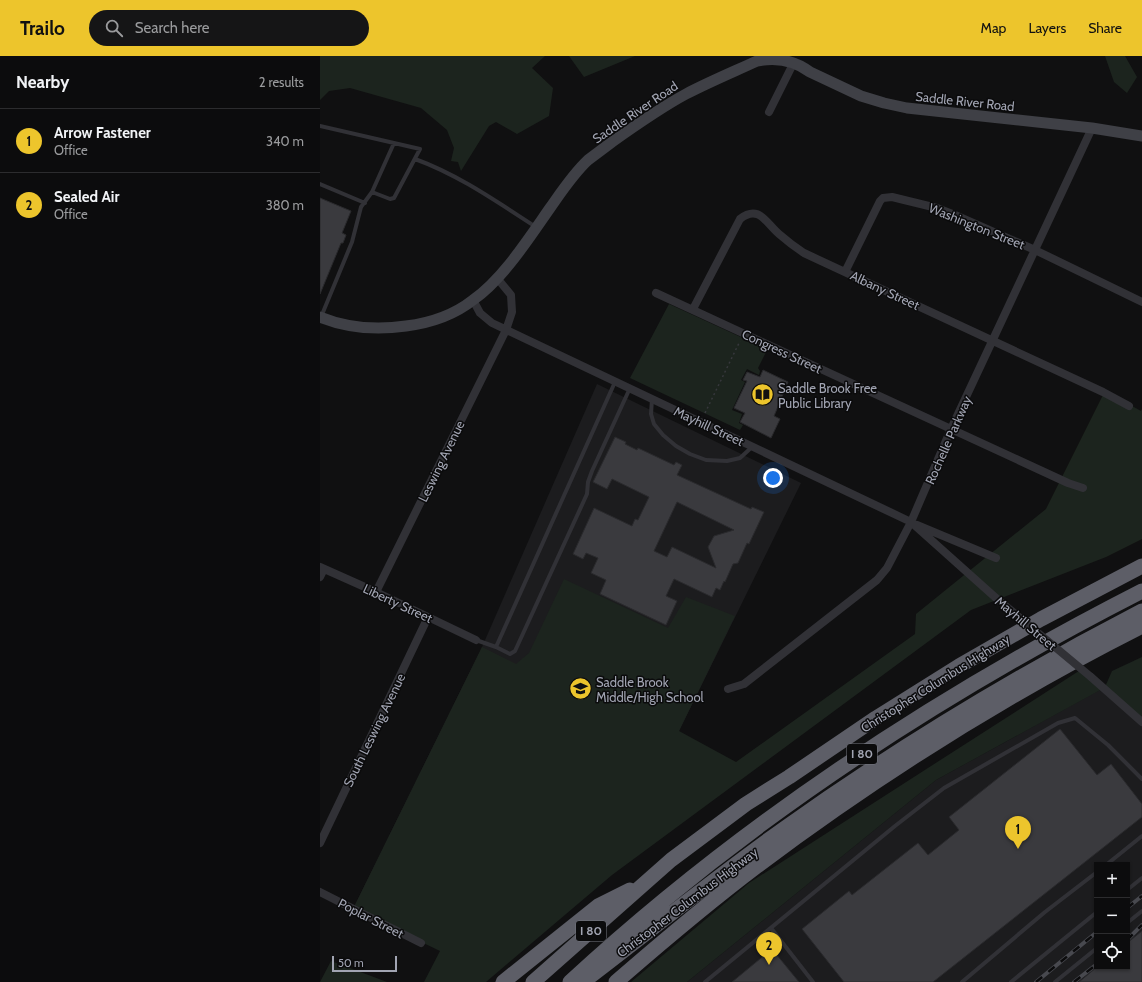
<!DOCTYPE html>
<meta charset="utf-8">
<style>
body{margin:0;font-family:Cabin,sans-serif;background:#151516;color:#f1f3f6}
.controls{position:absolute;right:12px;bottom:12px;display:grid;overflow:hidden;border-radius:0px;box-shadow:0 1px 3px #0004}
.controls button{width:36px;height:36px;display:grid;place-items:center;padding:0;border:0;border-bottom:1px solid #2c2c2e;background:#0c0c0d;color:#f1f3f6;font:20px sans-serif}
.scale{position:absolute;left:12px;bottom:10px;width:65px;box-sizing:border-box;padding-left:4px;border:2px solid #a1a4b2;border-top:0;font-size:11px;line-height:14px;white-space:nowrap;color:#a1a4b2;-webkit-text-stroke:3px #0b0b0c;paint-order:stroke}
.you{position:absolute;left:453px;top:422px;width:14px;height:14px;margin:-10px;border:3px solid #fff;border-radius:50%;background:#1a73e8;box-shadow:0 0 0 6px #1a73e833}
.badge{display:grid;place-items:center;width:26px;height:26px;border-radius:50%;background:#edc52c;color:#111;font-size:13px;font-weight:700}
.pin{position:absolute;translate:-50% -33px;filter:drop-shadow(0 1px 2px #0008)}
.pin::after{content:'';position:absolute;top:21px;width:14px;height:12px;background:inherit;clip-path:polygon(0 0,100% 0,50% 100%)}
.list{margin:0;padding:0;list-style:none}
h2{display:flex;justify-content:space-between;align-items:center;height:52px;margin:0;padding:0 16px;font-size:17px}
h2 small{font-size:13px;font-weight:400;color:#9a9b9d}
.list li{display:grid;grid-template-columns:26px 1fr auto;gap:12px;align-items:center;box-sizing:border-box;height:64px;padding:0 16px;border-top:1px solid #2c2c2e}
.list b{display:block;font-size:15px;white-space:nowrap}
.list p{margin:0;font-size:13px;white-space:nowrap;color:#9a9b9d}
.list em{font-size:13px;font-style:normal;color:#9a9b9d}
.icon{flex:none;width:22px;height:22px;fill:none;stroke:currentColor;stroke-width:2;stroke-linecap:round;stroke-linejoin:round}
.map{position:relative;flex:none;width:822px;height:926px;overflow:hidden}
header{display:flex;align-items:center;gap:24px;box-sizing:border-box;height:56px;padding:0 20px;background:#edc52c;color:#111}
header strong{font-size:19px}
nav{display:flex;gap:22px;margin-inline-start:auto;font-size:14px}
.search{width:280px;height:36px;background:#151516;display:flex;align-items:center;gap:10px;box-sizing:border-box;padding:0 14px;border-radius:22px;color:#9a9b9d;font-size:15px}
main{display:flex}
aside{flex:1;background:#0c0c0d}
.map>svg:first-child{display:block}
.built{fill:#1c1c1e;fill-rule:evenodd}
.green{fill:#1c241e}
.building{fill:#3a3a3e;stroke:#2a2a2d;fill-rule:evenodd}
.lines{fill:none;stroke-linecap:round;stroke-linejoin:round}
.path{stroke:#37383d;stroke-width:1.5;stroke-dasharray:2 3;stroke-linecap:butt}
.lane{stroke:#313136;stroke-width:4}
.street{stroke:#313136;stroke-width:8}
.secondary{stroke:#3f4046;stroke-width:11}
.highway{stroke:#5d5e67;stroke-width:15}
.rail-casing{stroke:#48494f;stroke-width:4}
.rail{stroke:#0b0b0c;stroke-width:2.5;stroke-dasharray:8;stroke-linecap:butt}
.street-bridge{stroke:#313136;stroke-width:8}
.labels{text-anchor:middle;stroke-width:3;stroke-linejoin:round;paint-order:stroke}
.shield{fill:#0b0b0c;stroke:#747680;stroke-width:1}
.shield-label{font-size:12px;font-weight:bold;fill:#a1a4b2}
.street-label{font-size:13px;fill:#a1a4b2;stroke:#0b0b0c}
.poi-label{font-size:13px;fill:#a1a4b2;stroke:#0b0b0c;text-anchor:start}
</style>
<header>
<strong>Trailo</strong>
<div class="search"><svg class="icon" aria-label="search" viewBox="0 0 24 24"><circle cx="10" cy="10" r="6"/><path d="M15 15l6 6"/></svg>Search here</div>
<nav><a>Map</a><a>Layers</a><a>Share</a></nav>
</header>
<main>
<aside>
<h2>Nearby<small>2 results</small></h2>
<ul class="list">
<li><span class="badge">1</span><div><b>Arrow Fastener</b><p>Office</p></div><em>340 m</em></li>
<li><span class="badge">2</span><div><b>Sealed Air</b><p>Office</p></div><em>380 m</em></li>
</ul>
</aside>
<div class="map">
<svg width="822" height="926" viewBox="0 0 822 926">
<rect width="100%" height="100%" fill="#101011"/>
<path class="built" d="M277,328L481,427L359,675L33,853L162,591Z
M785,631L822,665V926H367L616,724ZM777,809H807V911H777Z"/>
<path class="green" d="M0,0H225L212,12L233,32L229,60L197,78L176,66L169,70L141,115L138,106L131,105L134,92L127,74L101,52L30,32L9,35L0,44Z
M249,0H315L264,21Z
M785,0H805L817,21L807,37L794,26Z
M349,248L449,294L446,296L438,312L440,315L439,319L427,313L421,324L425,326L412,354L422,358L419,367L423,369L420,374L310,322Z
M785,335L821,355L822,353V483L786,501L651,554L292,819L166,926H104L120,895L33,853L162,591L196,608L209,597L244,523L348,572L366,541L415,560L359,675L416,706L595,578L596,558L726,453Z
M822,601V665L784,632L616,724L367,926H311L429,827L762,613L785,631L792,615Z
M11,905L67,926H0Z"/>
<path class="building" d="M0,142L31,155L22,177L26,179L23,187H21L0,238Z
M443,314L468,326L454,360L460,363L451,382L420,366L425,357L414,352L427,325L423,324L427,316L440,321Z
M295,381L306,386L305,388L317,394L318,392L354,409L356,406L362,409L357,419L431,453L432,451L444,456L429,488L427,487L418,507L413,508L405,526L404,525L400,534L396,532L392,541L354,523L346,540L357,545L346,569L280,538L286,524L271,517L278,502L266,497L263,503L253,498L274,452L312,470L315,463L318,464L329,441L292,423L287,433L273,426ZM357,446L414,474L394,480L388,491L396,512L352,491L347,501L334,495Z
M740,673L777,719L791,708L822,748V761L613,926H524L482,873L529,835L532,839L598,787L608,799L639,774L629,761Z
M822,875V926H759L777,911H807V887Z
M452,893L479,926H412Z"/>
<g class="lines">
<path class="path" d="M385,357L420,285"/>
<path class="lane" d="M0,70L100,93L74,142L70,143L52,136L41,151L32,186L1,261
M95,103C139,119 177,146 216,171
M0,128L45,147
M52,136L74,87
M295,326L176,591L190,598L195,595L267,438L268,426L272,415L310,332
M332,343L331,358L334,368L343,379L356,390L370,398L386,404L407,405L420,402L432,391
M156,584L176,591
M786,809L822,780
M807,834L822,822
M807,867L822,855
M451,872L493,926
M385,926L575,770L624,732L738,667L755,662L788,689L822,723
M642,926L725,856L777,816
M691,926L777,856
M735,926L777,892"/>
<path class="street" d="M449,56L474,6
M525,216L560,145L563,142L572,141L617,152L635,159L715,194L822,246
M336,237L748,427L763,432
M153,244L160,257L172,267L591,466L676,542
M373,253L420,163C439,148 446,167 459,178C467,185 475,191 484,197L783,336L809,350
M597,469L676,502
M0,511L56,536L156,584
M0,521L4,513
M56,536L186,274L192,256L191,239L177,222
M771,621L822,666
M408,633L424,628L557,524L567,512L591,466L631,373L772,72
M0,787L108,561
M0,836L101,887"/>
<path class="secondary" d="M0,261C27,272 57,274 86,270C110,267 134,259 153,244C183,223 209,182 230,152C242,135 253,118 268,104C276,98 284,92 292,86C316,69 340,52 366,38C389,26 413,16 437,5C457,1 474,4 490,16L541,40L564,47L587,52L772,72L822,80"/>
<path class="highway" d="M264,925C331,874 396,821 465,772C579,691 698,619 822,555
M183,926L278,850L310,834
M213,926L351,804L426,748L469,721L556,662L639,610L721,563L822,510
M250,926C420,769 616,640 822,535
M296,926C342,886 388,847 437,810C557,720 687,638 822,570"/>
<defs>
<path id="rail" d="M807,852L822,840
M807,884L822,869
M716,926L777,876
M754,926L777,908"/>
</defs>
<use href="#rail" class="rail-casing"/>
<use href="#rail" class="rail"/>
<path class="street-bridge" d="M676,542L771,621"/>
</g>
<defs>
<symbol id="library-disc" viewBox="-11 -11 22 22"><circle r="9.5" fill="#edc52c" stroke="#0b0b0c"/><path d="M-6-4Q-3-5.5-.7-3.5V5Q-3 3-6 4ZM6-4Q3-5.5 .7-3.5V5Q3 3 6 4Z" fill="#111"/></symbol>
<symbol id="school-disc" viewBox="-11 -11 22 22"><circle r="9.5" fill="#edc52c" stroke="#0b0b0c"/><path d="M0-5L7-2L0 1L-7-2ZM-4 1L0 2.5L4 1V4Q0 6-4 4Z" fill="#111"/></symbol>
</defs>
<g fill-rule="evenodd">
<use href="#library-disc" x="430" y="326" width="25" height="25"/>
<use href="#school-disc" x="248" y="620" width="25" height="25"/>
</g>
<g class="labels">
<g class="shield">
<rect x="527" y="688" width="30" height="20" rx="3"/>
<rect x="256" y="865" width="30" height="20" rx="3"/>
</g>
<g class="shield-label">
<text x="542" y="702">I 80</text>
<text x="271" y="879">I 80</text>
</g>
<g class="street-label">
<text transform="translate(645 45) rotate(6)" y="5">Saddle River Road</text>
<text transform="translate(315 56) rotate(-34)" y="5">Saddle River Road</text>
<text transform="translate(657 170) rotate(22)" y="5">Washington Street</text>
<text transform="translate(565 234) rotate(25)" y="5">Albany Street</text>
<text transform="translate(462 295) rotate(25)" y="5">Congress Street</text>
<text transform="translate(389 370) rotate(25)" y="5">Mayhill Street</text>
<text transform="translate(628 384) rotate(-66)" y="5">Rochelle Parkway</text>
<text transform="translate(121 405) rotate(-64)" y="5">Leswing Avenue</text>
<text transform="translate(78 547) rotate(25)" y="5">Liberty Street</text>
<text transform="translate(706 567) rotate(40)" y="5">Mayhill Street</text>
<text transform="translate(615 627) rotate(-32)" y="5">Christopher Columbus Highway</text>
<text transform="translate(54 674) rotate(-64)" y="5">South Leswing Avenue</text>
<text transform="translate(367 846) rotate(-37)" y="5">Christopher Columbus Highway</text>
<text transform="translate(51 862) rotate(27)" y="5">Poplar Street</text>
</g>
<g class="poi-label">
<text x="458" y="337">Saddle Brook Free<tspan x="458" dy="15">Public Library</tspan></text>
<text x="276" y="631">Saddle Brook<tspan x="276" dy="15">Middle/High School</tspan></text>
</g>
</g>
</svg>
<div class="controls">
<button>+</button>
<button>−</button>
<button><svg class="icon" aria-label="locate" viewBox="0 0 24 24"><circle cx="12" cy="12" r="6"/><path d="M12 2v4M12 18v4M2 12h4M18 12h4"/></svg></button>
</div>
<div class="scale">50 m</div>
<div class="you"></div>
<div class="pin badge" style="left:698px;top:793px">1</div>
<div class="pin badge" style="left:449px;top:909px">2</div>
</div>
</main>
